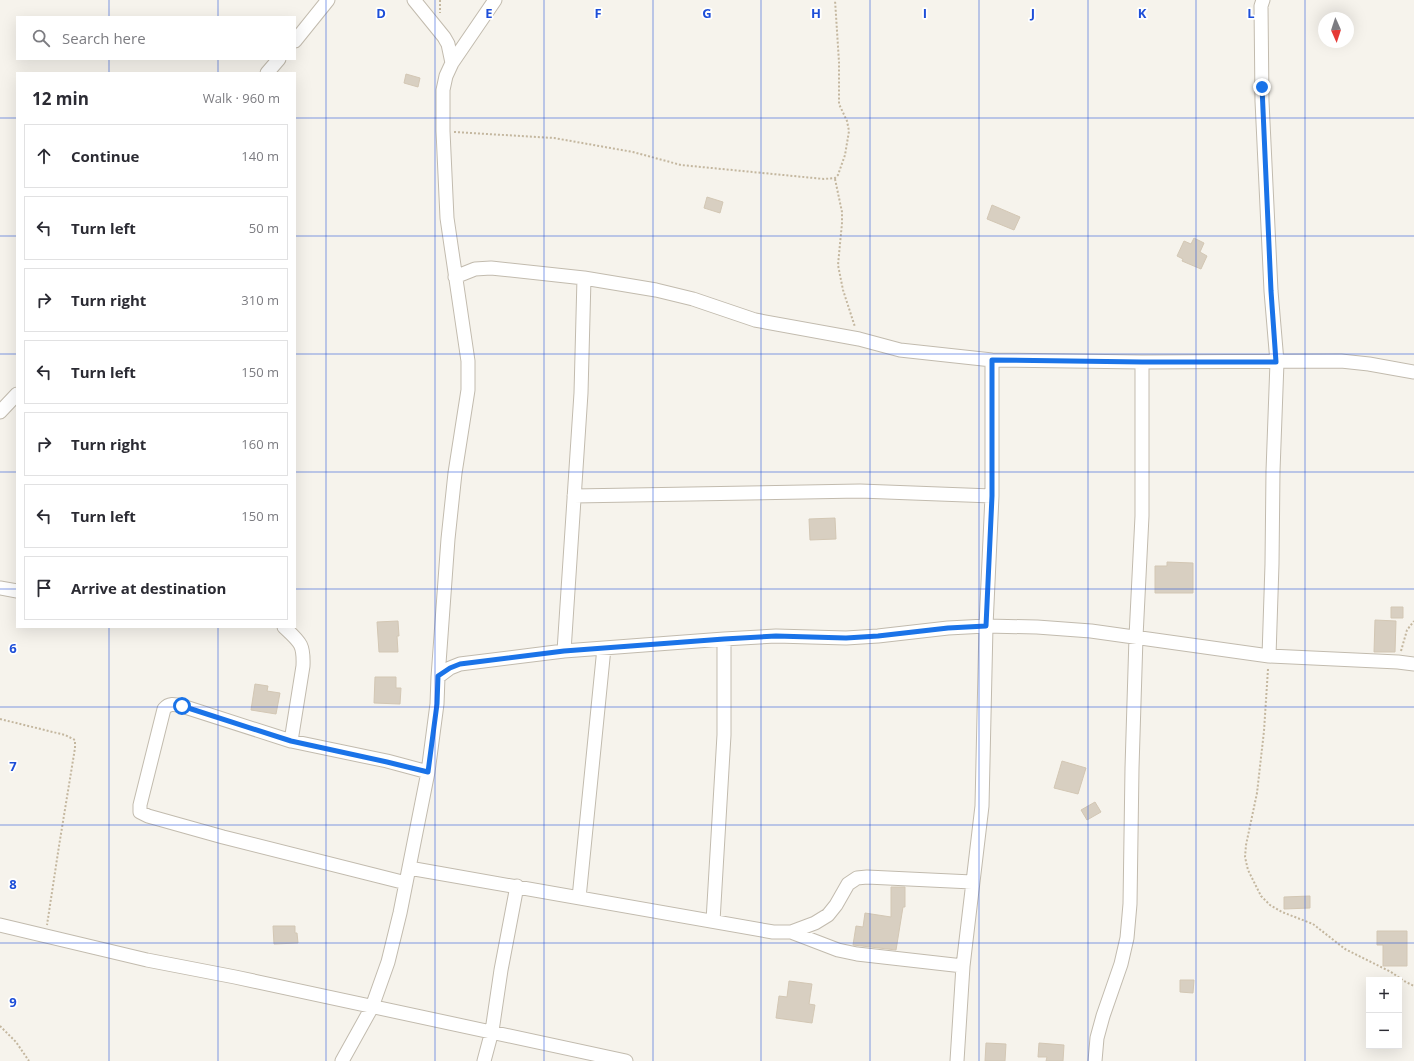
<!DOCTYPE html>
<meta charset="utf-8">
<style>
body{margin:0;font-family:"Open Sans",sans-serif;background:#f2f2f3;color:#2b2b33}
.controls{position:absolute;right:12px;bottom:12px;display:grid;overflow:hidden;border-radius:0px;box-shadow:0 4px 16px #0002}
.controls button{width:36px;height:36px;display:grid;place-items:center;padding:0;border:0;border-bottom:1px solid #e1e1e2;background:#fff;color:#2b2b33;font:20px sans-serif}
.compass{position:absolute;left:1318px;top:12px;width:36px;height:36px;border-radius:50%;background:#fff;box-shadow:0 4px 16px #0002;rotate:177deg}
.stop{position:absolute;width:12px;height:12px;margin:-9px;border:3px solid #1a73e8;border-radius:50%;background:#fff}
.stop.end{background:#1a73e8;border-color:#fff;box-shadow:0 1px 4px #0008}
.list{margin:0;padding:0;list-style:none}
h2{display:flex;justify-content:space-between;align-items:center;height:52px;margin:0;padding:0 16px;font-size:17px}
h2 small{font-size:13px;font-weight:400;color:#7c7c81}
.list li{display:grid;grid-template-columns:26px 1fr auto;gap:12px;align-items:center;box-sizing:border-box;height:64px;margin:0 8px 8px;padding:0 8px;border:1px solid #e1e1e2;border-radius:0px}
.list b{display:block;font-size:15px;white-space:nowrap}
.list em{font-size:13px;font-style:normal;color:#7c7c81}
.icon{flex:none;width:22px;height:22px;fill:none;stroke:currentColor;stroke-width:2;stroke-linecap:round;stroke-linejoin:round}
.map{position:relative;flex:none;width:1414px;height:1061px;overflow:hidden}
.search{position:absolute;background:#fff;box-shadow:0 4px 16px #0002;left:16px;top:16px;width:280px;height:44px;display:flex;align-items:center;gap:10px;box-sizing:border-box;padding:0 14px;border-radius:0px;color:#7c7c81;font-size:15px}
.panel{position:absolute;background:#fff;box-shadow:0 4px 16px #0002;left:16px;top:72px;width:280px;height:556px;border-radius:0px}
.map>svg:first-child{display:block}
.building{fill:#d8cfc1;stroke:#d3c7b4}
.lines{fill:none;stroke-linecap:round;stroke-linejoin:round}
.minor-casing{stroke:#c2bbae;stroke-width:15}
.path{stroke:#c4b79f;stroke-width:2;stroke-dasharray:2 2;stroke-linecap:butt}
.minor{stroke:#fff;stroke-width:13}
.route{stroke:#1a73e8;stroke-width:5}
.grid{fill:none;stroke:#1d4ed8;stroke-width:1;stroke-opacity:0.55}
.grid-label{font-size:13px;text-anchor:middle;font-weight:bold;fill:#1d4ed8;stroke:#fff;stroke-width:3.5;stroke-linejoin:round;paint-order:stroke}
</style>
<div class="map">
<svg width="1414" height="1061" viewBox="0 0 1414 1061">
<rect width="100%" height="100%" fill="#f6f3ec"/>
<path class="building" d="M406,74L420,78L418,87L404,83Z
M707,197L723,202L720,213L704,208Z
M992,205L1020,217L1014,230L987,219Z
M1194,238L1204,243L1200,252L1207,256L1201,269L1182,261L1183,259L1177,256L1184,241L1191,244Z
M835,518L836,539L810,540L809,519Z
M1167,562L1193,563V593H1155V566H1167Z
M1391,607H1403V618H1391Z
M1375,620L1396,621L1395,652H1374Z
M398,621L399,636H397L398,652H379L377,622Z
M375,677H396V688H401L400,704L374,703Z
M255,684L268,686L267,691L280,693L276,714L251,710Z
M1062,761L1086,768L1078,794L1054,788Z
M1095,802L1101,812L1087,820L1081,810Z
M891,887H905V907H903L896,950L853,945L856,926L863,927L865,913L891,917Z
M1310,896V908L1284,909V897Z
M273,926H295V933H297L298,943L274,944Z
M1377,931H1407V966H1383V945H1377Z
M1180,980H1194L1193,993L1180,992Z
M789,981L812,984L809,1004L815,1005L812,1023L776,1018L779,996L787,997Z
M986,1043L1006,1044L1005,1061H985Z
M1039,1043L1064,1045L1063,1061H1046L1047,1057H1038Z"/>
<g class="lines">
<defs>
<path id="minor" d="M414,0L444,37L448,44L452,63
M1263,0L1261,6L1262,101L1271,291L1277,362L1273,471L1272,564L1269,656
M295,41L328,0
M267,73L279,59
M455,277L475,269L491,268L584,278L656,290L693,299L755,320L859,339L900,350L992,360L1142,362L1341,361L1369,364L1414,372
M0,412L17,394
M574,496L860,491L992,496
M0,588L17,591
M284,627C300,642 304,644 303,666L291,741
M564,651L581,393L584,278
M438,677L450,668L460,664L564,651L724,639L776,636L846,638L878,636L948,628L986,626L1037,627L1091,631L1269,656L1398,662L1414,664
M409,868L773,932H791L815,923L828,915L836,905L848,884L857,878L867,877L972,882
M406,883L223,837L148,816L140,812V805L164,709C169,703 174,704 182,706L291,741L387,761L428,772
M579,898L604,648
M713,921L724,735V639
M0,925L147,960L235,977L626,1061
M791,932L838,950L857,954L963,966
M342,1061L372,1007L388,962L400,913L428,772L437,704L438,677L448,539L455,473L468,390V361L447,218L443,131V90L446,76L452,63L495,0
M484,1061L492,1031L501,970L517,886
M957,1061L963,966L982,806L986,626L992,496V360
M1095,1061L1097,1038L1103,1016L1121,964L1127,938L1130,904L1132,768L1136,637L1142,516V362"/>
</defs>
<use href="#minor" class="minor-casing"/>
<path class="path" d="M440,0V13
M454,132L554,138L633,152L681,165L824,179L835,178L838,175L845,155L849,131L847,121L839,104V62L835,0
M835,179L842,212V223L838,265L843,290L855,327
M1401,651L1407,630L1414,621
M1268,669L1264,731L1257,793L1246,845L1245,857L1248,870L1261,896L1270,905L1282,912L1313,924L1345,949L1391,972L1404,981L1414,986
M0,719L65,735L75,740V748L59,846L47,925
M0,1026L16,1042L29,1061"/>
<use href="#minor" class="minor"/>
</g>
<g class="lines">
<path class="route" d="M182,706L291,741L387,762L428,772L437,704L438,676L450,668L460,664L564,651L724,639L776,636L846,638L878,636L948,628L986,626L992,496V360L1142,362H1276L1271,291L1262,87"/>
</g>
<path class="grid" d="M109,0V17M218,0V17M326,0V1061M435,0V1061M544,0V1061M653,0V1061M761,0V1061M870,0V1061M979,0V1061M1088,0V1061M1196,0V1061M1305,0V1061M109,59V73M218,59V73M0,118H17M295,118H1414M0,236H17M295,236H1414M0,354H17M295,354H1414M0,472H17M295,472H1414M0,589H17M295,589H1414M109,627V1061M218,627V1061M0,707H1414M0,825H1414M0,943H1414"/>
<g class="grid-label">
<text x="381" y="18">D</text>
<text x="489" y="18">E</text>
<text x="598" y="18">F</text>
<text x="707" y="18">G</text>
<text x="816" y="18">H</text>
<text x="925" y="18">I</text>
<text x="1033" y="18">J</text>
<text x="1142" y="18">K</text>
<text x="1251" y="18">L</text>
<text x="13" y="653">6</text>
<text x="13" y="771">7</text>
<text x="13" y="889">8</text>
<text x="13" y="1007">9</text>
</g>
</svg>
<div class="controls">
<button>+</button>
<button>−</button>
</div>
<svg class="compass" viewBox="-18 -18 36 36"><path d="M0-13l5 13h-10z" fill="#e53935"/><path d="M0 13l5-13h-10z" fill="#7c7c81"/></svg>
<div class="stop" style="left:182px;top:706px"></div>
<div class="stop end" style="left:1262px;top:87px"></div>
<div class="search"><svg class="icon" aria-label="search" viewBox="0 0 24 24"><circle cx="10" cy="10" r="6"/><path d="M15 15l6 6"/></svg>Search here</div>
<section class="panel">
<h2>12 min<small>Walk · 960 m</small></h2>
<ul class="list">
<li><svg class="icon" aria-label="ahead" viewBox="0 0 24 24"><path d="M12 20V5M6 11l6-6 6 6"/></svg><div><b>Continue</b></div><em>140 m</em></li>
<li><svg class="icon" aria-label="left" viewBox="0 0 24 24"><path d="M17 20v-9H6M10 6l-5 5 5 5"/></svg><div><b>Turn left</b></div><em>50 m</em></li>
<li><svg class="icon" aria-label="right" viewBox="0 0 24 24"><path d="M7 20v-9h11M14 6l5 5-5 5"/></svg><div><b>Turn right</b></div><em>310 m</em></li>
<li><svg class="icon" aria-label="left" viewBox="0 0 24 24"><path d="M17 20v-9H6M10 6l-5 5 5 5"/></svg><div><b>Turn left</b></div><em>150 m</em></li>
<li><svg class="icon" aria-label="right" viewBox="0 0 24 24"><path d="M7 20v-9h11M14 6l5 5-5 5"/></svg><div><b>Turn right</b></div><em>160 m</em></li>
<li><svg class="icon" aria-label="left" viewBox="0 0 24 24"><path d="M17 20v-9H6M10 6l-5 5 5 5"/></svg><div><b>Turn left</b></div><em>150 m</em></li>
<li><svg class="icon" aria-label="arrive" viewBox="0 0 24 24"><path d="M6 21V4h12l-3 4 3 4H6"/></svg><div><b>Arrive at destination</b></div></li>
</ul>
</section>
</div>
